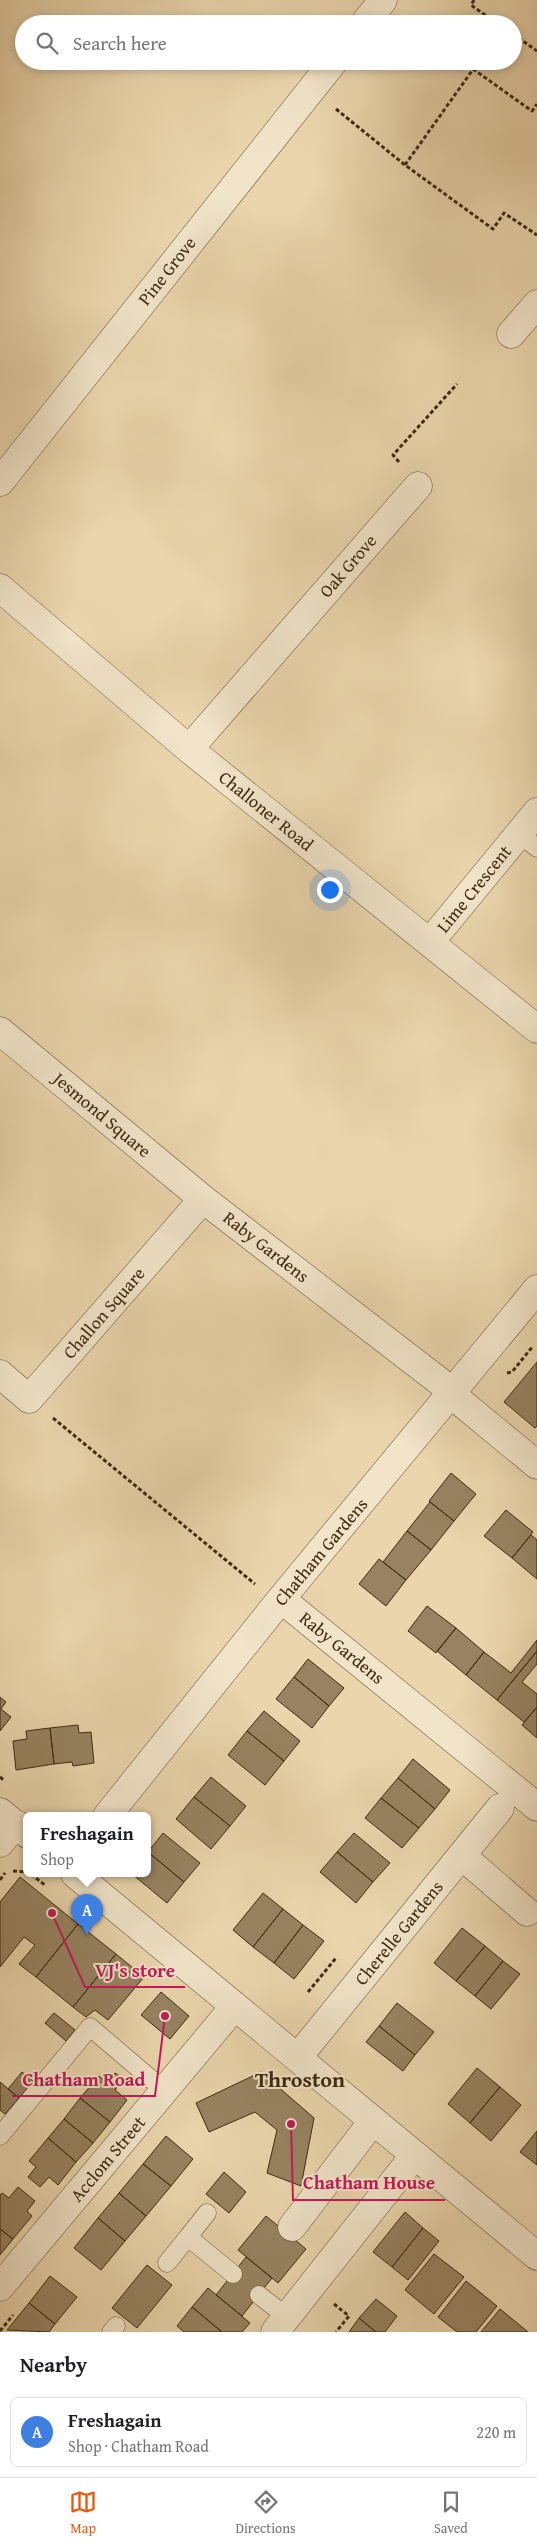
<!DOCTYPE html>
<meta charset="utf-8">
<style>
body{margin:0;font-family:"Gentium Book Plus",serif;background:#f6f6f6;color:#202124}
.you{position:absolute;left:329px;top:889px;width:18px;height:18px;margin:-12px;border:4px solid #fff;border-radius:50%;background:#1a73e8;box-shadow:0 0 0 8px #1a73e833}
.badge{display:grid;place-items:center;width:32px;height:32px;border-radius:50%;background:#ea580c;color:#fff;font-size:16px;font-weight:700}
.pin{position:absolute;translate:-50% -41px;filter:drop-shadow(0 1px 2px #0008)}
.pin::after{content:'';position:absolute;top:26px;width:18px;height:15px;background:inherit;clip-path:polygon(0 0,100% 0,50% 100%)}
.popup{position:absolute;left:23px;top:1812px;width:128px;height:65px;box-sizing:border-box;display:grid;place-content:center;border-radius:8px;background:#fff;filter:drop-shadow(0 1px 4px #0005);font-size:16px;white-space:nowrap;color:#757577}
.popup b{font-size:19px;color:#202124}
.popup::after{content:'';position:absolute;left:50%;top:100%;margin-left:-10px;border:10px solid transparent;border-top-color:#fff}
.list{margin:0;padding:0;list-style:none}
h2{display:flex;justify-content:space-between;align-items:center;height:65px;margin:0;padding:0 20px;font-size:21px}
h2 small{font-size:16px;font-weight:400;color:#757577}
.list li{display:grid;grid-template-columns:32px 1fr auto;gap:15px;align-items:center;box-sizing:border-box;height:70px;margin:0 10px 10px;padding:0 10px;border:1px solid #e0e0e0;border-radius:8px}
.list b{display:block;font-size:19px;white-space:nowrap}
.list p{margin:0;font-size:16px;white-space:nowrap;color:#757577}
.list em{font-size:16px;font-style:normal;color:#757577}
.icon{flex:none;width:28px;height:28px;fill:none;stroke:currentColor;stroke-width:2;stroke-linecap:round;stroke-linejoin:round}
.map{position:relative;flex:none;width:537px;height:2332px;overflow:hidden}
.search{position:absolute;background:#fff;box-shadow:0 2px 8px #0003;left:15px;right:15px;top:15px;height:55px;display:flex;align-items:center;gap:12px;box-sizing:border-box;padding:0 18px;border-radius:28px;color:#757577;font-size:19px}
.sheet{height:145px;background:#fff}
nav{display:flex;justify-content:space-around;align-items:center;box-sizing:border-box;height:70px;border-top:1px solid #e0e0e0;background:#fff;font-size:14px;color:#757577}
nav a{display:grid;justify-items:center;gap:2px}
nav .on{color:#ea580c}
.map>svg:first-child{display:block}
.building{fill:#978361;stroke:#3d2a10}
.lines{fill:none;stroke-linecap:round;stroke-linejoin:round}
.service-casing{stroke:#685537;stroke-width:19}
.minor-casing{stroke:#685537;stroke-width:29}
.path{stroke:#3d2a10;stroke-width:3;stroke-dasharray:4 2.5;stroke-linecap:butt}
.service{stroke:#f1e4c9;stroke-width:18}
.minor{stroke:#f1e4c9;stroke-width:28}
.labels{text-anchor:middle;stroke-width:4;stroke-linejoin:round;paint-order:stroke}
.street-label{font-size:18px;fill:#3d2a10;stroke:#f1e4c9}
.district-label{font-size:22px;font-weight:bold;fill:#3d2a10;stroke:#f1e4c9}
.leader{fill:none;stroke:#c2185b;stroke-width:2}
.callout-dot{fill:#c2185b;stroke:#f1e4c9;stroke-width:2}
.callout-label{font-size:19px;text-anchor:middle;font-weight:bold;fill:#c2185b;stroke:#f1e4c9;stroke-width:4;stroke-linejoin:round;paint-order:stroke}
</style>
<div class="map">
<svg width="537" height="2332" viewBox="0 0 537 2332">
<rect width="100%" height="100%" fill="#ead5ac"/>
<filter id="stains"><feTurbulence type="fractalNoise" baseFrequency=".004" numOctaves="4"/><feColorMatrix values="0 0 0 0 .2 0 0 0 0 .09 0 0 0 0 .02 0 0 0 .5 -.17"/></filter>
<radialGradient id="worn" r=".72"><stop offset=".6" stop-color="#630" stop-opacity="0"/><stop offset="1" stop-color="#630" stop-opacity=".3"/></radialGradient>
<path class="building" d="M537,1362V1426L535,1428L504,1402Z
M451,1473L476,1494L454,1521L429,1501Z
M430,1502L454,1521L431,1550L407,1531Z
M506,1510L533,1532L512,1558L484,1536Z
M407,1531L431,1550L406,1580L383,1562Z
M531,1535L537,1540V1579L512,1558Z
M379,1559L406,1580L386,1606L359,1584Z
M427,1606L456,1628L436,1653L408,1631Z
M456,1628L484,1652L466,1675L437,1651Z
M537,1640V1651L497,1700L466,1675L484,1652L511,1673Z
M537,1651V1664L522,1682L537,1694V1707L524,1722L497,1700Z
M308,1659L344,1688L329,1706L294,1677Z
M294,1677L329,1706L312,1728L276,1699Z
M0,1697L6,1702L1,1709L11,1717L0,1731Z
M537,1707V1738L522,1725Z
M264,1711L300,1741L284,1761L247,1731Z
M78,1725L79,1733L91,1732L94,1763L73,1766L72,1762L54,1764L50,1728Z
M50,1728L54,1764L16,1770L13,1741L27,1739L26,1731Z
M247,1731L284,1761L265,1785L228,1755Z
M413,1759L450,1790L435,1809L398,1778Z
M211,1777L246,1806L230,1826L194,1797Z
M398,1778L435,1809L419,1828L381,1798Z
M194,1797L230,1826L211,1849L176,1819Z
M381,1798L419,1828L402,1848L365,1818Z
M163,1833L200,1863L184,1882L148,1852Z
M354,1833L390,1863L373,1882L337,1852Z
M148,1852L184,1882L167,1903L132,1874H147Z
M337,1852L373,1882L356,1903L320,1872Z
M20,1877L78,1924L36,1977L19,1964L35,1945L24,1937L0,1967V1902Z
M263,1893L283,1909L253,1947L233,1930Z
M283,1909L303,1925L274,1963L253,1947Z
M78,1924L116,1954L73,2007L36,1977Z
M303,1925L324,1941L294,1979L274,1963Z
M462,1928L485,1946L456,1981L434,1963Z
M485,1946L503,1961L475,1996L456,1981Z
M116,1954L144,1977L108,2020L95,2010L86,2017L73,2007Z
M503,1961L520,1974L491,2009L475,1996Z
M161,1992L189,2016L170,2039L141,2015Z
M397,2003L434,2032L415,2055L379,2026Z
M54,2013L75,2030L66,2041L45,2023Z
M379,2026L415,2055L403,2071L366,2042Z
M477,2068L500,2087L470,2123L448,2104Z
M22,2072L33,2081L19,2098L8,2089Z
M261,2072L314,2118L301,2186L267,2173L277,2130L255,2112L209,2132L196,2103Z
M115,2073L124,2079L115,2090L127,2100L110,2122L80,2098L99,2076L107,2083Z
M0,2082L19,2098L5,2114L0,2110Z
M500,2087L521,2105L491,2141L470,2123Z
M80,2098L110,2122L93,2143L64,2119Z
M64,2119L93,2143L76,2162L48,2138Z
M537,2131V2165L520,2152Z
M166,2136L193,2159L171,2186L143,2164Z
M48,2138L76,2162L58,2185L49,2177L40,2187L28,2177L36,2167L29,2161Z
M143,2164L171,2186L146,2216L119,2193Z
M224,2172L246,2192L229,2213L206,2194Z
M18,2187L35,2201L27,2211L32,2216L13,2239L0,2229V2195L2,2193L9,2198Z
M119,2193L146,2216L125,2241L98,2218Z
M405,2212L423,2228L392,2267L373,2252Z
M266,2216L306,2249L278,2283L238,2250Z
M98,2218L125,2241L101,2270L74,2248Z
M423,2228L439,2241L408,2280L392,2267Z
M0,2229L13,2239L0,2255Z
M434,2254L464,2277L434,2314L405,2290Z
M246,2257L272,2278L242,2316L216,2295Z
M147,2265L172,2285L137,2328L112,2308Z
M50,2276L77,2297L55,2324L29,2303Z
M466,2281L497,2306L476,2332H457L438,2317Z
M208,2288L250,2323L242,2332H222L192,2307Z
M376,2299L397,2316L385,2332H376L359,2318Z
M29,2303L55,2324L49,2332L7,2330Z
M192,2307L222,2332H184L177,2326Z
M500,2309L528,2332H481Z
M359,2318L376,2332H349Z"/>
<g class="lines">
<defs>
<path id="service" d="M519,834L537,848
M0,2136L90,2027L165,2091
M188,2237L207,2213
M167,2263L188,2237L233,2274
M259,2295L287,2317
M111,2332L116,2326"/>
<path id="minor" d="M364,24L383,0
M511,334L537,304
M0,482L334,61
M0,588L189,749L537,1029
M189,749L418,486
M430,942L537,812
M0,1031L203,1199L439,1381L463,1404L537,1465
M0,1374L29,1399L203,1199
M281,1599L537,1807
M0,1812L27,1834
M107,1816L281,1599L537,1289
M0,1843L16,1824
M462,1856L527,1912
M75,1874L537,2256
M298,2057L500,1808
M292,2227L373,2121
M0,2287L235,2006
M275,2332L414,2156"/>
</defs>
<use href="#service" class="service-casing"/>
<use href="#minor" class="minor-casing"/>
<path class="path" d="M474,0L471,5L498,24
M513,34L537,51
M473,69L532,111L537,104
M336,109L405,165L493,229L504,213L537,235
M405,165L479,61
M399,462L393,455L457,384
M507,1373L512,1372L533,1346
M53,1418L255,1584
M0,1777L5,1781
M13,1871L27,1872
M31,1874L46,1886
M0,1880L5,1873
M308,1992L336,1958
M334,2304L349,2316L336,2332
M0,2331L13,2315"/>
<use href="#service" class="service"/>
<use href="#minor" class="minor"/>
</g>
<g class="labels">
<g class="street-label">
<text transform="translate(167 271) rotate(-52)" y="6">Pine Grove</text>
<text transform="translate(348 566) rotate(-49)" y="6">Oak Grove</text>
<text transform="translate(266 811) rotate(39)" y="6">Challoner Road</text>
<text transform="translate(474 889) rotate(-51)" y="6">Lime Crescent</text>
<text transform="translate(102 1115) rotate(40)" y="6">Jesmond Square</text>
<text transform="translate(266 1247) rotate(38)" y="6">Raby Gardens</text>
<text transform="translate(104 1313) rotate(-49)" y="6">Challon Square</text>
<text transform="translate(321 1552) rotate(-50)" y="6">Chatham Gardens</text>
<text transform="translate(342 1648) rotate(39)" y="6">Raby Gardens</text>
<text transform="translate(399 1933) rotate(-51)" y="6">Cherelle Gardens</text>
<text transform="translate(108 2159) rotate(-50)" y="6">Acclom Street</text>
</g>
<g class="district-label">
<text x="300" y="2087">Throston</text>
</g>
</g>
<path class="leader" d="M52 1913L85 1987H185M165 2016L155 2096H12M291 2124L293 2200H445"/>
<g class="callout-dot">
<circle cx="52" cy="1913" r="5"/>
<circle cx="165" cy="2016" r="5"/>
<circle cx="291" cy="2124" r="5"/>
</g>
<g class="callout-label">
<text x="135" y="1977">VJ's store</text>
<text x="84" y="2086">Chatham Road</text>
<text x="369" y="2189">Chatham House</text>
</g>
<rect width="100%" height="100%" filter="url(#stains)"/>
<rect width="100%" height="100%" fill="url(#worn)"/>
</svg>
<div class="you"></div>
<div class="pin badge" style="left:87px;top:1935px;background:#3f7fe0">A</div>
<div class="popup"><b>Freshagain</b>Shop</div>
<div class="search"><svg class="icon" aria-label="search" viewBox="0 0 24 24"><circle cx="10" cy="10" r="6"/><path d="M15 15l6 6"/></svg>Search here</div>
</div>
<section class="sheet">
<h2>Nearby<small></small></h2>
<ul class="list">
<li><span class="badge" style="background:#3f7fe0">A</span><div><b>Freshagain</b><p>Shop · Chatham Road</p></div><em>220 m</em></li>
</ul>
</section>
<nav>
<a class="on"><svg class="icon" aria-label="map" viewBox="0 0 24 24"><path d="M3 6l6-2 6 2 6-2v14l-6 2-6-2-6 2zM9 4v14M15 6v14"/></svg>Map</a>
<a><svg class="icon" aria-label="directions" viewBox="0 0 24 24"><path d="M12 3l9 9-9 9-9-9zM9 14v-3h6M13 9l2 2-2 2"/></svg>Directions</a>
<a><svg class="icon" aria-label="saved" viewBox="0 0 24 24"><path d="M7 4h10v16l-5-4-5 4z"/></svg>Saved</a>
</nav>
